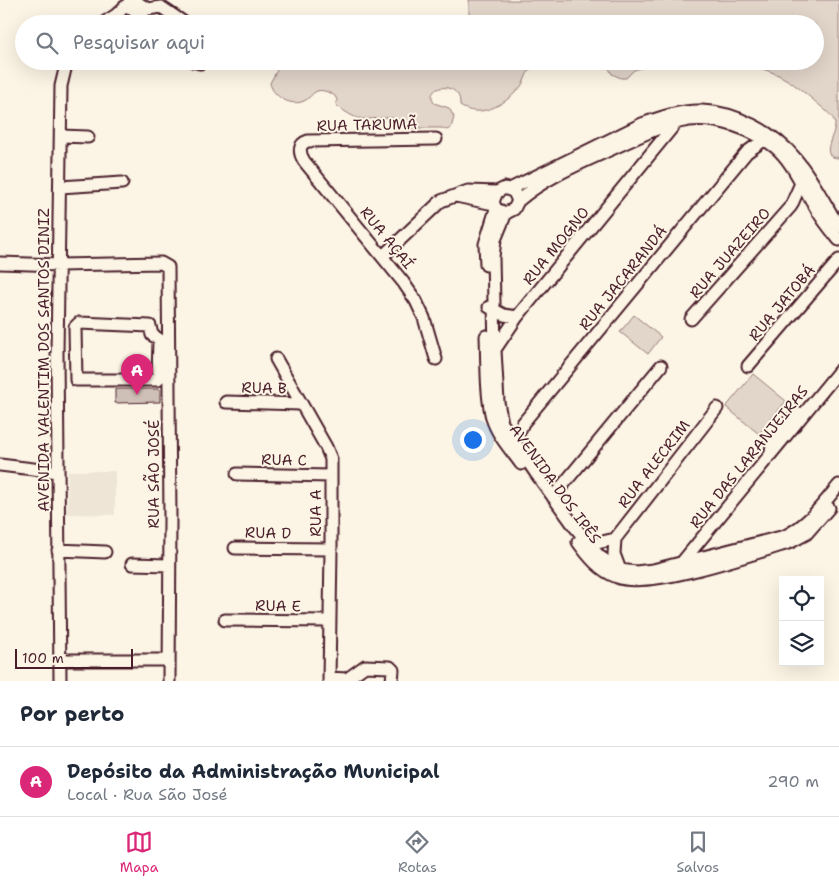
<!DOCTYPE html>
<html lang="pt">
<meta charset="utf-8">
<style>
body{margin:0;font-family:"Shantell Sans",sans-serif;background:#f6f6f7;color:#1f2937}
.controls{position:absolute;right:15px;bottom:15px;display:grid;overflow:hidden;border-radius:0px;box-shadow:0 5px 20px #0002}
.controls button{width:45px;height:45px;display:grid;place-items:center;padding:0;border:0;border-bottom:1px solid #e0e1e3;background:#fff;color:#1f2937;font:25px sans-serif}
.scale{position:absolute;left:15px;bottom:12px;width:118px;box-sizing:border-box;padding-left:5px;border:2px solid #4a1f2b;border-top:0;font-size:14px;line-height:18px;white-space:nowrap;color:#4a1f2b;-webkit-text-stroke:4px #fcf5e5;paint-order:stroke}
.you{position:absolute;left:472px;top:439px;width:18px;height:18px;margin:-12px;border:4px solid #fff;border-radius:50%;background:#1a73e8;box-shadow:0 0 0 8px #1a73e833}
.badge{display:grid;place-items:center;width:32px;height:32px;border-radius:50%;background:#db2777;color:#fff;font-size:16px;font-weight:700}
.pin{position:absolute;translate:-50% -41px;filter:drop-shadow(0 1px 2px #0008)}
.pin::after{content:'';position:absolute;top:26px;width:18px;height:15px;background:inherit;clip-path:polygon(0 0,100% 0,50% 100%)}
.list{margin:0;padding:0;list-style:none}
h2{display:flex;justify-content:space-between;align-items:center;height:65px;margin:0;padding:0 20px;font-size:21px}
h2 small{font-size:16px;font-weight:400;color:#747a83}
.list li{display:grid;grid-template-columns:32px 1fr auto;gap:15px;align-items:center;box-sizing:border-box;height:70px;padding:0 20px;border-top:1px solid #e0e1e3}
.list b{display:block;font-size:19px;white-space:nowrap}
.list p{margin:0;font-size:16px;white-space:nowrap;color:#747a83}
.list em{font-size:16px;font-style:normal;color:#747a83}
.icon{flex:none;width:28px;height:28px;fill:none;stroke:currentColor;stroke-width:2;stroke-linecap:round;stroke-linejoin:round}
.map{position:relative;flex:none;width:839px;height:681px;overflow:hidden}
.search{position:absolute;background:#fff;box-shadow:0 5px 20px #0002;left:15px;right:15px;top:15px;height:55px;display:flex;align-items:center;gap:12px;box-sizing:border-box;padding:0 18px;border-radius:28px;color:#747a83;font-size:19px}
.sheet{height:135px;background:#fff}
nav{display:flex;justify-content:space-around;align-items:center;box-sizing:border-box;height:70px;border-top:1px solid #e0e1e3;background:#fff;font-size:14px;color:#747a83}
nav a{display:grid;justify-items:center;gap:2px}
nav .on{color:#db2777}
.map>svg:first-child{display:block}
.built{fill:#eee5d7}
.green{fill:#e2d5ca;stroke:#967a7a}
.building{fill:#cfc0b7;stroke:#4a1f2b}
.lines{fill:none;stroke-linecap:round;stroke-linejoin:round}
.minor-casing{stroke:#4a1f2b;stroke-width:15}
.minor{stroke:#fcf5e5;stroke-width:11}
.labels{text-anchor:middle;stroke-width:4;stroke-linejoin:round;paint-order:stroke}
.street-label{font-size:15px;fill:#4a1f2b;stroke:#fcf5e5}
</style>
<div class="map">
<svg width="839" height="681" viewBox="0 0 839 681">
<rect width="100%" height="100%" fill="#fcf5e5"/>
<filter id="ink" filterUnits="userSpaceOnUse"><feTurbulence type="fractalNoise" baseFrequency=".02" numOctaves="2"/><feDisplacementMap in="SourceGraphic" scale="10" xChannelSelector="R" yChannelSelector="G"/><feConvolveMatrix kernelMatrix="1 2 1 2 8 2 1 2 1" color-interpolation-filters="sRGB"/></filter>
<g filter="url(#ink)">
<path class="built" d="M68,471H115V515L67,514Z"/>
<path class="green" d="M469,0H839V158C817,158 836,134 835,124C834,117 829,114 824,109C808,96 793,81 774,73C753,64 729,64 706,61H815V24H473L469,14Z
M282,61H342L355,70L361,61H399L401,66L416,61L451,64L462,61H542C522,71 529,79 517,91C503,105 480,119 460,106C460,102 460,98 458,95C450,82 425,87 434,103L449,108L454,117L451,128L447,130L442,128H408L400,120L394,118C364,117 363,126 336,105L337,100L335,96C331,93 322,89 317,91C312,93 309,99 304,101C291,107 273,97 270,83Z
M605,61H703L651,65L634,70L626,78H621L612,74Z
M634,315L661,337L648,354L620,332Z
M753,374L786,401L759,434L726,407Z"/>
<path class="building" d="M115,389H160V402L115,403Z"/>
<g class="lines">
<defs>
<path id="minor" d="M133,0L148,9L161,7L186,24
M126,6L143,16L145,24
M102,24L116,15L132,0
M193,61L200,63L205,61
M61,136L88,137
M436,139L308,141C298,144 299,153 304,161L403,282L416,301L424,318L436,359
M60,187L122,183
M510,189L642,124C661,117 682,110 702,111C736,112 775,133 796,159C813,179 825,204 839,227
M456,196L494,204
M518,201C546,177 581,163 614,148C638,137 663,124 689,120C718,117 752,129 775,147C792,161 801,184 813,203C820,217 829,228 839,240
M506,213L496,209L493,202L497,192L505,188L514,192L518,201L514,209L506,213L495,240L493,257L495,350L498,402L502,423L535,472L575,527L599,556L620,570L636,572L653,570L785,536C808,525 823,504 839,485
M383,256L441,201L468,191L497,192
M0,263L59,265L161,263L168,267L170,519L169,681
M486,265L485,244L496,209
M489,307L504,315L517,317
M691,319L791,206L801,183
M79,323L150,326L152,335L159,339L158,380H76L75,327Z
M486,336C487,362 486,394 492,418C497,435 511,450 521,464
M494,351L517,317L675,124
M276,359L326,447L331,459V549L329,681
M748,366L839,260
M226,402L301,404
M515,441L523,423L747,152L764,140
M771,451C774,432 785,421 802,413
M0,465L58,472
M237,474L331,476
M553,497L661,366
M578,542C588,556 600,571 617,577C648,590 756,553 791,542L806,534L829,508
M589,545L615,539
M235,548L331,549
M58,550L105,552
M683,561L839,371
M132,564L169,565
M620,570L614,554L615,539L717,408
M225,620L330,621
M60,660H169
M329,678L347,679L365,666L390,667L393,670L392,681
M60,681L57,353L61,86L67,61"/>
</defs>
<use href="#minor" class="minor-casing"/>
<use href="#minor" class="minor"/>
</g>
</g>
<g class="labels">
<g class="street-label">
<text transform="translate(367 125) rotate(-1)" y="5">RUA TARUMÃ</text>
<text transform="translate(387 238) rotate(51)" y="5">RUA AÇAÍ</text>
<text transform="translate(556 246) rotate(-51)" y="5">RUA MOGNO</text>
<text transform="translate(730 253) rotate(-49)" y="5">RUA JUAZEIRO</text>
<text transform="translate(623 278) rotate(-51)" y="5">RUA JACARANDÁ</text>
<text transform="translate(782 303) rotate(-50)" y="5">RUA JATOBÁ</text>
<text transform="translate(44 360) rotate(-90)" y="5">AVENIDA VALENTIM DOS SANTOS DINIZ</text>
<text transform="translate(264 388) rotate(1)" y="5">RUA B</text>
<text transform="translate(749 457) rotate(-51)" y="5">RUA DAS LARANJEIRAS</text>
<text transform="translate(284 460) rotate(1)" y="5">RUA C</text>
<text transform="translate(654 464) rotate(-52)" y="5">RUA ALECRIM</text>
<text transform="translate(154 474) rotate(-90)" y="5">RUA SÃO JOSÉ</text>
<text transform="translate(555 484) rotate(54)" y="5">AVENIDA DOS IPÊS</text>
<text transform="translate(316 513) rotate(-90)" y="5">RUA A</text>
<text transform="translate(268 533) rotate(1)" y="5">RUA D</text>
<text transform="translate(278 606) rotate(1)" y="5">RUA E</text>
</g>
</g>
</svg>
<div class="controls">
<button><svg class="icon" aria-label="locate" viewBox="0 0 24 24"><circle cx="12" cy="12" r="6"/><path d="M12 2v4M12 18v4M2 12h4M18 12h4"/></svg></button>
<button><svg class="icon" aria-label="layers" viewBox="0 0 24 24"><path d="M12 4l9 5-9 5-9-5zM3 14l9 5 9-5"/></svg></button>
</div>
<div class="scale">100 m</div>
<div class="you"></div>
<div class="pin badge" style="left:137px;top:395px">A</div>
<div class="search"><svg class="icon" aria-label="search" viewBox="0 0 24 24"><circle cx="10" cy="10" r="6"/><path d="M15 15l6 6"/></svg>Pesquisar aqui</div>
</div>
<section class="sheet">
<h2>Por perto<small></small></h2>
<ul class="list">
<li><span class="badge">A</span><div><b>Depósito da Administração Municipal</b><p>Local · Rua São José</p></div><em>290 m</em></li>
</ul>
</section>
<nav>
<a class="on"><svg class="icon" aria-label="map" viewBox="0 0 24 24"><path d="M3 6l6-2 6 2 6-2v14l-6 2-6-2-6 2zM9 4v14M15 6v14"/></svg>Mapa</a>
<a><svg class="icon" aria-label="directions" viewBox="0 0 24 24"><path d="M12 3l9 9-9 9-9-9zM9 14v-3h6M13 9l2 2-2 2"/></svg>Rotas</a>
<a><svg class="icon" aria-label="saved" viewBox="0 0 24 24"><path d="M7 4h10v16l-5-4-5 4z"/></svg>Salvos</a>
</nav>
